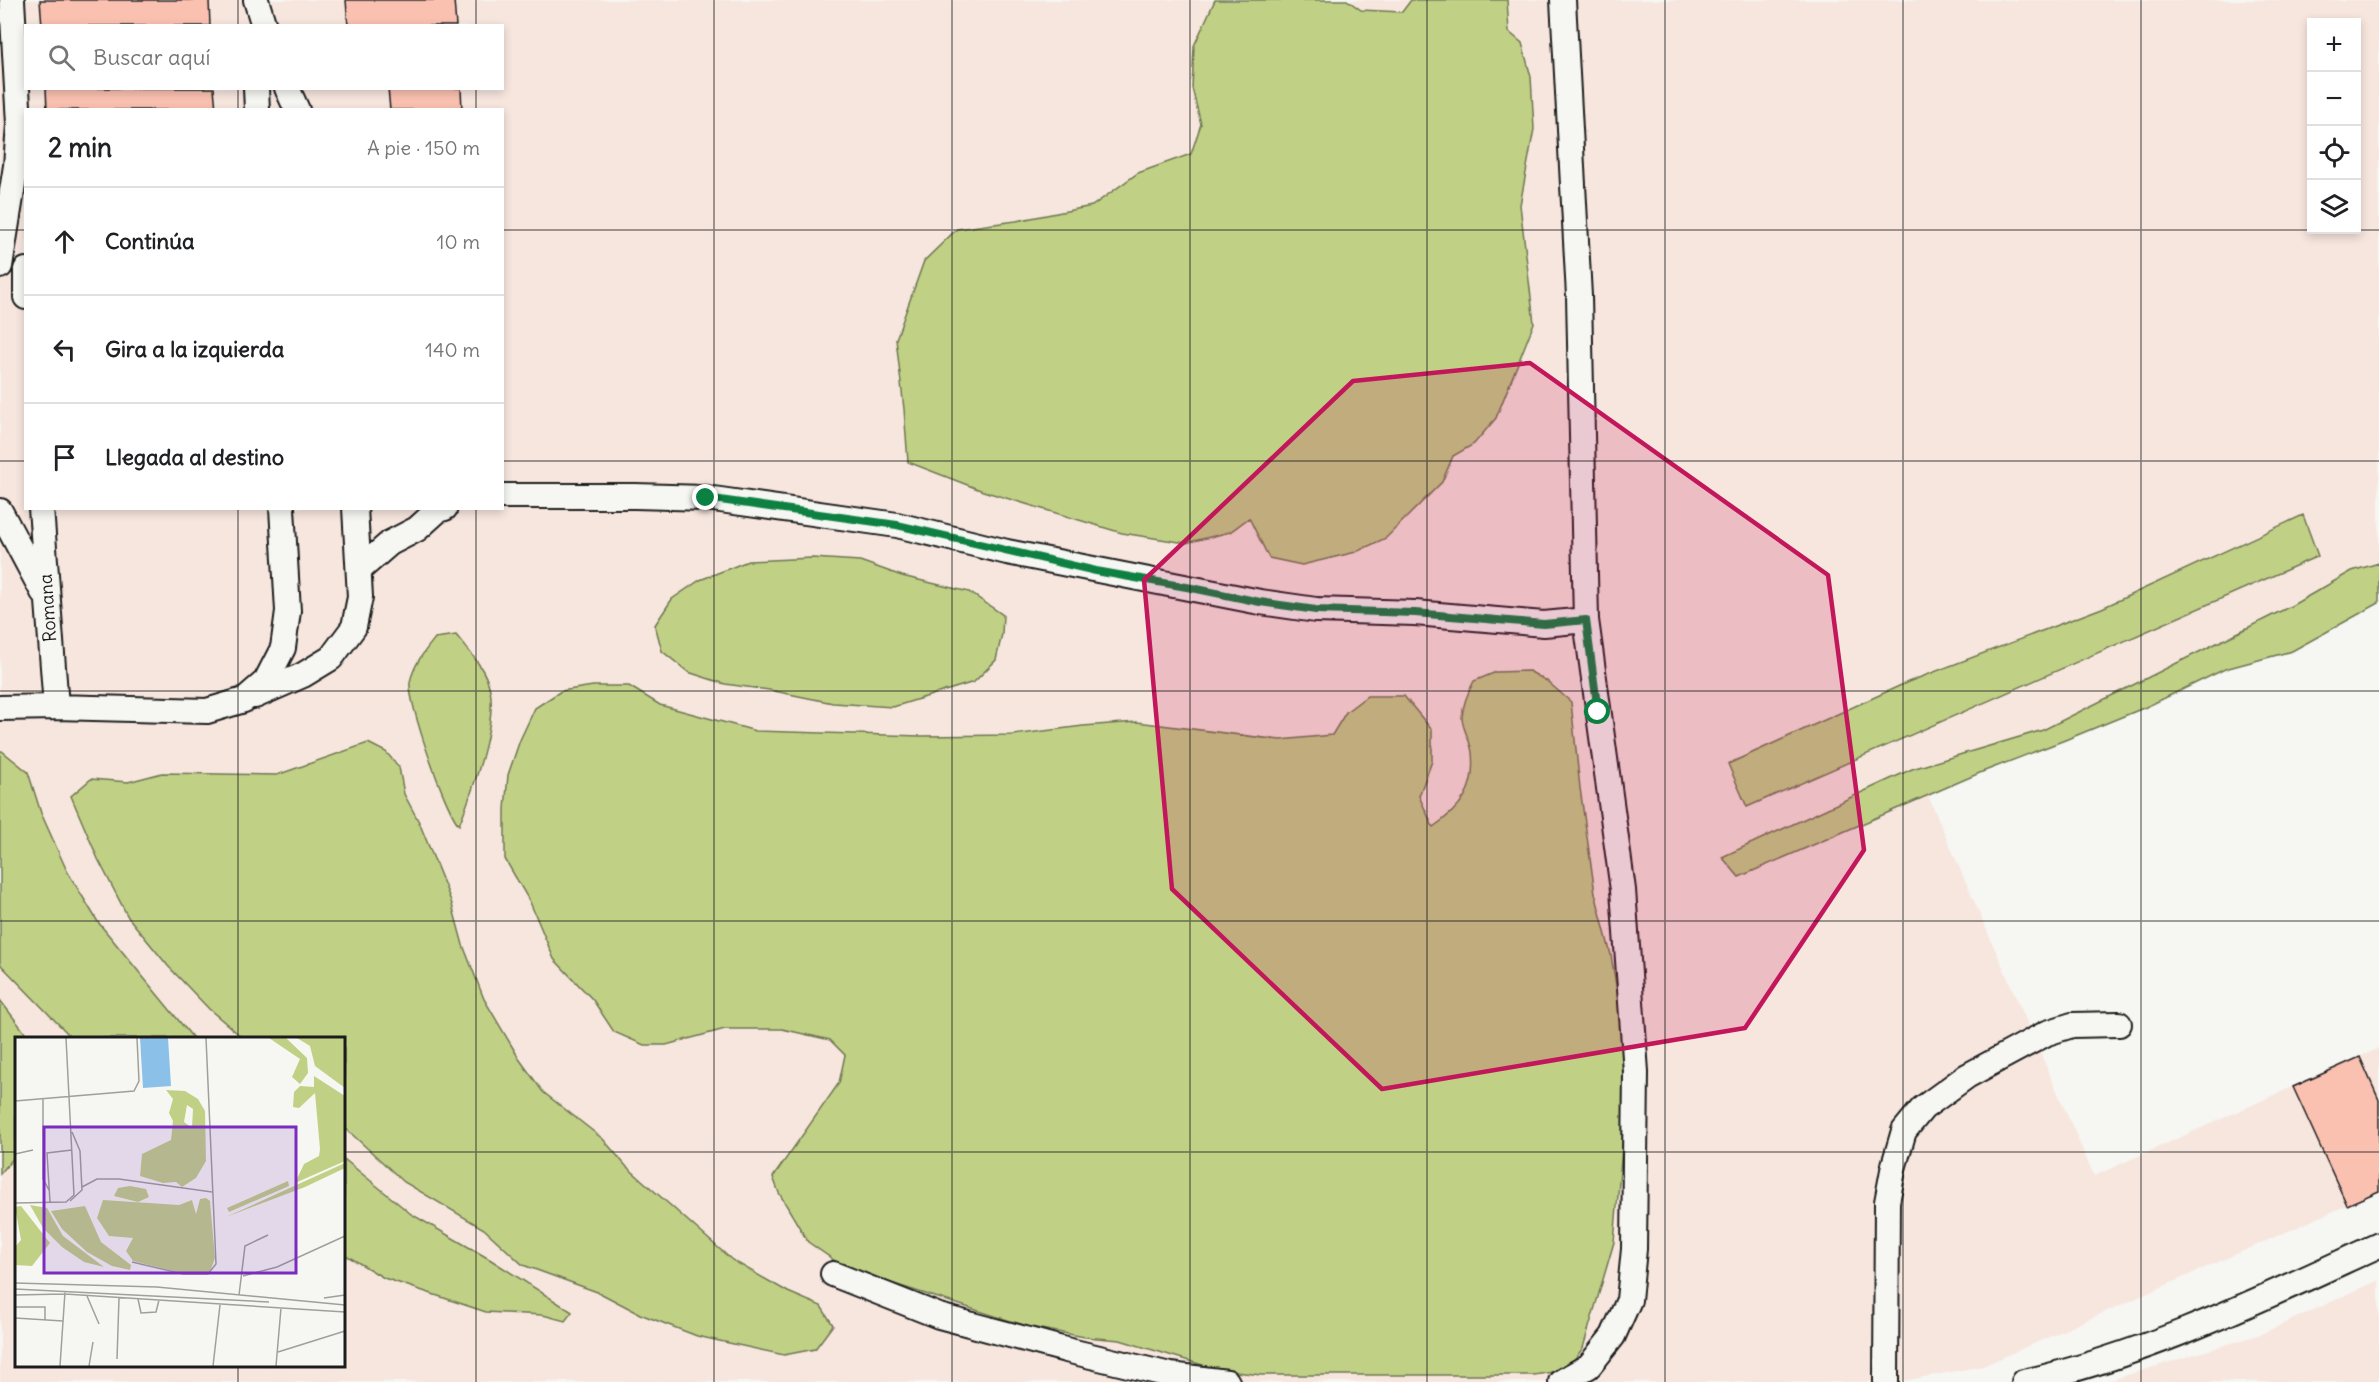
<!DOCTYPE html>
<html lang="es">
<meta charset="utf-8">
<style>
body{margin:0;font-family:Delius,sans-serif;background:#f2f2f2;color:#202124}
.controls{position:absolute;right:18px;top:18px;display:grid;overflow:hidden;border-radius:0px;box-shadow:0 3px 9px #0003}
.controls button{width:54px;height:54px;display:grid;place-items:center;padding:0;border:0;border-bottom:2px solid #e0e0e0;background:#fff;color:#202124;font:30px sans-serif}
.stop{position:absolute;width:18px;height:18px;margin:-14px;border:4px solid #0b8043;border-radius:50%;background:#fff}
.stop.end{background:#0b8043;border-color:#fff;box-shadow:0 2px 6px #0008}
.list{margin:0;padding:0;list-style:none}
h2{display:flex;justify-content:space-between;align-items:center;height:78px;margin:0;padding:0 24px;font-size:26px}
h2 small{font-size:20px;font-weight:400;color:#757577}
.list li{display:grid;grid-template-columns:39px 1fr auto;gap:18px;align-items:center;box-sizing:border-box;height:108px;padding:0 24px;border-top:2px solid #e0e0e0}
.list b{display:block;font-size:22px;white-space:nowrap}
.list em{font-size:20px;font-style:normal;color:#757577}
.icon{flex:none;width:33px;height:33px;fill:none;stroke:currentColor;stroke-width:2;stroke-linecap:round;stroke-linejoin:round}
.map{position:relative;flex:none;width:2379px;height:1382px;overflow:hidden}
.search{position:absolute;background:#fff;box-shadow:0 3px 9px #0003;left:24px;top:24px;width:480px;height:66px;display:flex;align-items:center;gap:15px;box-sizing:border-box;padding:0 21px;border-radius:0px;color:#757577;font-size:22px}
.panel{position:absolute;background:#fff;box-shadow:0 3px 9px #0003;left:24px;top:108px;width:480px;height:402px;border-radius:0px}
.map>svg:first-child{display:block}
.built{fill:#f7e6de;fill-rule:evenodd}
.green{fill:#c0d186;stroke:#6e7651;stroke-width:1.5}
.building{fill:#fac1b1;stroke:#1c1c1c;stroke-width:1.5}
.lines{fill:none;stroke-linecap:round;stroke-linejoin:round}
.lane-casing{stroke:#1c1c1c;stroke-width:28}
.lane{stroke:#f6f6f2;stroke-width:24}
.route{stroke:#0b8043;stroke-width:8}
.marked{fill:#c2185b;fill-opacity:0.2;stroke:#c2185b;stroke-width:4.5;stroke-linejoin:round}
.grid{fill:none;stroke:#1c1c1c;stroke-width:1.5;stroke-opacity:0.55}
.labels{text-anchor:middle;stroke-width:5;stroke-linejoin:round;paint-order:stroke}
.street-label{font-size:18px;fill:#1c1c1c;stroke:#f6f6f2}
.inset-road{fill:none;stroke:#9f9f9c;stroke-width:1.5}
.view{fill:#7b2cbf;fill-opacity:0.15;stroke:#7b2cbf;stroke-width:3}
.inset-edge{fill:none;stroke:#1c1c1c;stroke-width:3}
</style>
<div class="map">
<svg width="2379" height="1382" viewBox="0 0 2379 1382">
<rect width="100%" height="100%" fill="#f6f6f2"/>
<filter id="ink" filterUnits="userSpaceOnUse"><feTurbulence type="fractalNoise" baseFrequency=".0167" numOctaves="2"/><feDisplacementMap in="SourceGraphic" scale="12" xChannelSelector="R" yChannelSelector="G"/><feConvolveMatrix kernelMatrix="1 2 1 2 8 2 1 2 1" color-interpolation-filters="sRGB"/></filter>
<g filter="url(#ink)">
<path class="built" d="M0,0H2379V590L1926,791L2094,1176L2379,1048V1191L1983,1366L1898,1382H0ZM2312,22H2356V230H2312ZM26,26H502V88H26ZM26,110H502V508H26ZM16,1038H344V1366H16Z
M2379,1280V1382H2105L2261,1334Z"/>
<path class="green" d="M1215,0H1347L1361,10L1402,12L1411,0H1507L1509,32L1522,43L1531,77L1534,129L1520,205L1534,323L1496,418L1474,444L1453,456L1442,482L1386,538L1356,552L1302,565L1269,558L1249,518L1230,532L1186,543L1122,533L983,491L908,462L904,409L896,339L924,261L957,229L1016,221L1092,206L1138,173L1191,154L1201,124L1192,88L1194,46Z
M2303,515L2318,556L1747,807L1728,764L1908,682L2102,608Z
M812,558L860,561L902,576L969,592L1003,615L1002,634L996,660L974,682L893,707L833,703L769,690L725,684L688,672L662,651L655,625L672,599L700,580L748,561Z
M2379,563V603L2292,651L2225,669L2146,707L2065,740L1982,772L1739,877L1722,857L1912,769L2043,730L2291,606L2352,571Z
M456,635C469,651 486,669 490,690C497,723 472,793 459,825C445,810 407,700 410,682C414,664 424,652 435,638Z
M1529,671L1547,681L1571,702L1580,788L1595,893L1611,955L1629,1063L1614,1242L1583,1348L1566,1370L1534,1375H1261L1219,1370L1120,1340L1085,1337L1030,1327L847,1269L808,1242L779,1193L773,1177L839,1083L845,1055L830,1040L782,1029H725L666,1045H644L614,1032L593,1000L554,959L530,902L505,859V809L508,775L520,740L535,708L561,691L593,686H629L660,705L756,731L921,736L1013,735L1083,726L1137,722L1280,740L1332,735L1346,712L1367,696H1404L1432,730V761L1419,796L1433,827C1461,808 1476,789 1472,753C1471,741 1462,729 1462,717C1463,704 1468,692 1474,681L1496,672Z
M368,743L386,752L399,767L404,794L419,822L451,901L463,945L484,999L520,1060L543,1092L603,1139L626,1166L732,1260L788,1292L821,1306L833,1325L815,1349L784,1355L697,1336L640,1314L600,1293L523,1265L484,1229L404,1182L344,1127V1038H243L209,1009L168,966L128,917L98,859L71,796L91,779L128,782L162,773L277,775Z
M0,751H2L28,772L41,813L67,871L98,922L193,1038H72L0,964Z
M0,1000L29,1038H16V1155L0,1174Z
M344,1159L411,1214L491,1260L572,1312L565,1321L543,1315L486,1312L384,1278L344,1254Z"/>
<path class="building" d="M40,0H209L210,26H42Z
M346,0H454L456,26H348Z
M46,88H214L216,110H47Z
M388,88H461L462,110H390Z
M2360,1057L2379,1100V1191L2347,1205L2293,1087Z"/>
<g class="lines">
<defs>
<path id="lane" d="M256,0L264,26
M256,88L257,110
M287,88L297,110
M0,266L16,166L19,124L12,0
M26,270V297
M502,496H635L706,498L897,525L1007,552L1260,602L1316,610L1415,613L1544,624L1586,620
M41,508L56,707
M0,511L43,592
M359,570L390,543L417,529L438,510L445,508
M255,696L303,675L331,658L354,627L360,597L355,508
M0,708L56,707L207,711L244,700L266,681L283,648L288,611L282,508
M833,1274L939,1316L1066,1350L1170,1375L1227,1382
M1561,1382L1589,1366L1613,1336L1629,1300L1634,1249L1636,1072L1623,890L1586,620L1579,296L1563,0
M1886,1382L1887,1202L1894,1165L1904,1131L1923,1108L1967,1076L2047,1033L2072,1025L2119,1024
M2024,1382C2149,1354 2263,1298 2379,1245"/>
</defs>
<use href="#lane" class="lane-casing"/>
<use href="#lane" class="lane"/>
</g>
</g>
<g class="lines" filter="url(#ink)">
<path class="route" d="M706,498L897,525L1096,571L1192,588L1260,602L1316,610L1415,613L1544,624L1586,620L1598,712"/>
</g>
<path class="marked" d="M1530,363L1828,575L1864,850L1745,1028L1382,1089L1172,889L1144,580L1353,381Z"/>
<path class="grid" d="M238,0V26M476,0V26M714,0V1382M952,0V1382M1190,0V1382M1427,0V1382M1665,0V1382M1903,0V1382M2141,0V1382M238,88V110M476,88V110M0,230H26M502,230H2379M0,461H26M502,461H2379M238,508V1038M476,508V1382M0,691H2379M0,921H2379M0,1152H16M344,1152H2379M238,1366V1382"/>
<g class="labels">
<g class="street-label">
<text transform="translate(48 608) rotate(-94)" y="6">Romana</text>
</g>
</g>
<g transform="translate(15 1037)">
<rect width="330" height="330" fill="#f6f6f2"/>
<path d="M254,1H271L292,21L293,36L285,47L277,40L285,22ZM282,1H330V51L300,29L295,9ZM299,39L330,59V124L280,146L289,127L304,119L305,112L300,56L284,71L278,70L279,55L285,49L299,50ZM151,53L170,54L183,62L190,74L191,124L181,141L167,150L161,145L148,146L125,139L127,117L156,103L158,84L154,76L158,62ZM172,68L178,72L177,91L169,85ZM330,126V131L290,150L211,180ZM273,144L274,149L214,175L212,171ZM115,149L131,152L134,160L123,165L99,159L103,151ZM191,161L195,164L200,221L195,235H162L118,224L111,214L118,201L94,199L82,181L88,163L164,168L177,163L181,177L185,162ZM15,168L32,171L48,199L89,230L69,225L47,210L28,191ZM6,169L35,206L17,229L0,228V210L6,203L0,170ZM70,169L86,205L116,228L115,233L97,229L72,215L47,192L36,174Z" fill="#c0d186" fill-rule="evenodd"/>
<path d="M125,1H153L156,49L128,51Z" fill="#8bc1e9"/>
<path class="inset-road" d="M28,62V142L34,153M0,64L119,54L124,44L122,1M0,117L18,113M67,150L82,142H104L197,155M55,164L67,153L65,114L57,95M35,165L32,116L57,113M0,166L51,165L59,158L51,1M117,225L168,237H193L201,227L191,1M228,239L262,230L330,199M0,246L142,250L330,268M0,252L254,265M0,258L50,257L330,275M224,258L230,209L253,198M72,259L84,287M309,261L330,258M123,262L126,276L141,275L144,263M0,270H30V283M0,281L48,284M263,315L330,294M102,322L104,261M45,329L50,255M74,329L78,305M198,329L205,268M261,329L266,271"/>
<path class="view" d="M29,90H281V236H29Z"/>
<rect width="330" height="330" class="inset-edge"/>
</g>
</svg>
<div class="controls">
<button>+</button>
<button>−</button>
<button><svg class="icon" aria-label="locate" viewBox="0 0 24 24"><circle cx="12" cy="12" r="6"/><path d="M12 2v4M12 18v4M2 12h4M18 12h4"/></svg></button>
<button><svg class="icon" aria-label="layers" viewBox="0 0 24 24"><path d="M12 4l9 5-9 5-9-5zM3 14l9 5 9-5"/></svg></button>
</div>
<div class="stop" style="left:1598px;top:712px"></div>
<div class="stop end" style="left:706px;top:498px"></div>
<div class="search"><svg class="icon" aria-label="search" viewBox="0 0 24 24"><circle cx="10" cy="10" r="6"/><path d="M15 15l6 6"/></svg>Buscar aquí</div>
<section class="panel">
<h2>2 min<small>A pie · 150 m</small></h2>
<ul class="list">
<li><svg class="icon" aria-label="ahead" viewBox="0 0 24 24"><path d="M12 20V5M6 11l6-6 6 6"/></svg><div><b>Continúa</b></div><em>10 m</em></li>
<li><svg class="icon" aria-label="left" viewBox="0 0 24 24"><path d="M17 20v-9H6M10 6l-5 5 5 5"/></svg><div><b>Gira a la izquierda</b></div><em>140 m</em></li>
<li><svg class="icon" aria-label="arrive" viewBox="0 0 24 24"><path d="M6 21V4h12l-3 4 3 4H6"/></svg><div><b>Llegada al destino</b></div></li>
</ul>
</section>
</div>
